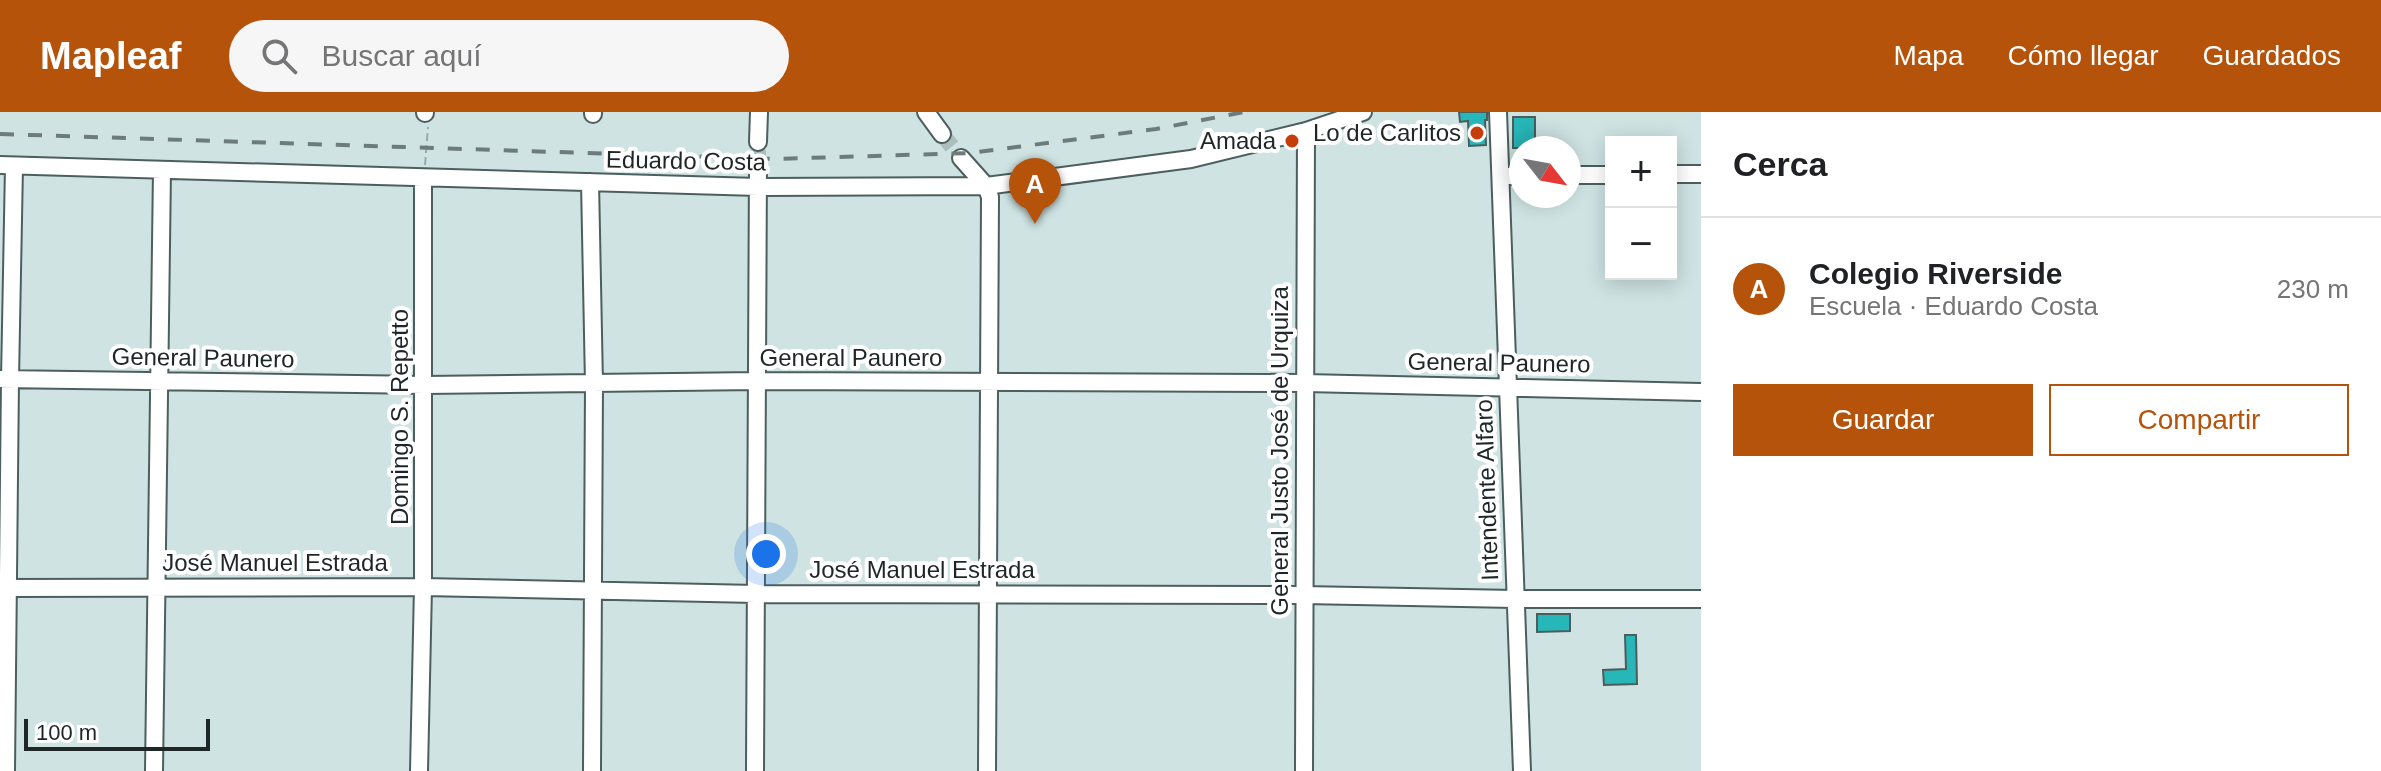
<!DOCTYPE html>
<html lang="es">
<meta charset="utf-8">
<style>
body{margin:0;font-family:Helvetica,sans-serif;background:#f6f6f6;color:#202124}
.controls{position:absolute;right:24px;top:24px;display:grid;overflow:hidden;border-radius:0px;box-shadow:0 4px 20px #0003}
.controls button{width:72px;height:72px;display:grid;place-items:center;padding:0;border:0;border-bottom:2px solid #e0e0e0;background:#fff;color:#202124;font:40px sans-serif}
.compass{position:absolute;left:1509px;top:24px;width:72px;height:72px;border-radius:50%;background:#fff;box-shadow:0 4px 20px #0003;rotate:121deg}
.scale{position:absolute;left:24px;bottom:20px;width:186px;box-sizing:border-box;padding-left:8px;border:4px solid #1f2626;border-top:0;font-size:22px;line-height:28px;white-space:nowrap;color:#1f2626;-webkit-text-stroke:6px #fff;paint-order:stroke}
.you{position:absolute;left:766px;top:442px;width:28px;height:28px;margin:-20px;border:6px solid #fff;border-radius:50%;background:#1a73e8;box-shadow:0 0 0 12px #1a73e833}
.badge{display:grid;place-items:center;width:52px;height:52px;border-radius:50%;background:#b45309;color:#fff;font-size:26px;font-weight:700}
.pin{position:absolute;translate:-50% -66px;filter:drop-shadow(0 2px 4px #0008)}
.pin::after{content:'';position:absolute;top:42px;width:28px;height:24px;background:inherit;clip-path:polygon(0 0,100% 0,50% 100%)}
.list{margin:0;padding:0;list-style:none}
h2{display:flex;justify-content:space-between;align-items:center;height:104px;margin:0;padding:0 32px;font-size:34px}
h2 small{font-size:26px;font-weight:400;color:#757577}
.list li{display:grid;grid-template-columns:52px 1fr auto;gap:24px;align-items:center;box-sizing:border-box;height:144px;padding:0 32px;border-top:2px solid #e0e0e0}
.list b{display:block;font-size:30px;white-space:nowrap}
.list p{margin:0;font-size:26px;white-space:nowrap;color:#757577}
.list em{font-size:26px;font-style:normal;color:#757577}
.actions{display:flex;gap:16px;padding:24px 32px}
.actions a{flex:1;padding:18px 0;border:2px solid #b45309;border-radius:0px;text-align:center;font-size:28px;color:#b45309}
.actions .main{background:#b45309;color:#fff}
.icon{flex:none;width:44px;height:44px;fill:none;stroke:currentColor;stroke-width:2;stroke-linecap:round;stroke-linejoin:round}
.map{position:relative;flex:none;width:1701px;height:659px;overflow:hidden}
header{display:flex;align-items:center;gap:48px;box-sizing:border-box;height:112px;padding:0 40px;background:#b45309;color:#fff}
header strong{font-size:38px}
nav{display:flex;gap:44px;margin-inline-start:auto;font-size:28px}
.search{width:560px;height:72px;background:#f6f6f6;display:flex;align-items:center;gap:20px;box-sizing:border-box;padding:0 28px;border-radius:44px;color:#757577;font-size:30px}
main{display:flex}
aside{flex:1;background:#fff}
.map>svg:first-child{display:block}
.building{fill:#28b7b9;stroke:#4c5d5d;stroke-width:2}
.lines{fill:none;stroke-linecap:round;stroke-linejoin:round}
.minor-tunnel{stroke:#acbdbd;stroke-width:16;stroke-dasharray:16 8;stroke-linecap:butt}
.minor-casing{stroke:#4c5e5e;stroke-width:20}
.path{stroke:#9aaaaa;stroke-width:2;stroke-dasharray:8 4;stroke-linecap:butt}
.minor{stroke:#fff;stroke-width:16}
.rail{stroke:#6e7b7b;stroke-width:4;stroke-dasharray:14 14;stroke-linecap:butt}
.poi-dot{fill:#c43d0a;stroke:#fff;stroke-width:3}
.labels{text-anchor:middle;stroke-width:8;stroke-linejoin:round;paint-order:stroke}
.poi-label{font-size:24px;fill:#1f2626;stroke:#fff;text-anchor:end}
.street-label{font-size:24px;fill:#1f2626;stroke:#fff}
</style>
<header>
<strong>Mapleaf</strong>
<div class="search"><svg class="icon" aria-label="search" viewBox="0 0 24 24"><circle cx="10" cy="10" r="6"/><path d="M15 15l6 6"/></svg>Buscar aquí</div>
<nav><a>Mapa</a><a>Cómo llegar</a><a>Guardados</a></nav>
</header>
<main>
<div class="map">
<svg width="1701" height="659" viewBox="0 0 1701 659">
<rect width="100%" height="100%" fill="#cfe3e3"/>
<path class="building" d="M1459,0H1487V8H1485L1486,33L1469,34L1468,9L1460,10Z
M1513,5H1535V36H1513Z
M1537,502H1570V519L1537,520Z
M1625,523H1636L1637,572L1604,573L1603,558L1626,557Z"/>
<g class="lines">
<path class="minor-tunnel" d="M942,22L961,46
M758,54V30"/>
<defs>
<path id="minor" d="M926,0L942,22
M1498,0L1522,659
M425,1V0
M593,2V0
M758,30L759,0
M961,46L986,74L990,85L987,659
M0,53L758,75L986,74L1191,47L1306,19L1363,0
M1671,62H1701
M1569,63H1611
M1501,64H1521
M590,70L594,272L592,659
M0,267L425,273L757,269L1305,271L1701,280
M0,476L423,475L756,482L1303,483L1515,487H1701
M6,659L10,267L14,54
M154,659L162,58
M419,659L423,475V66
M755,659L758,54
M1304,659L1306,19"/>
</defs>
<use href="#minor" class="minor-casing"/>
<path class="path" d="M425,53L428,15"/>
<use href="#minor" class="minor"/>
<path class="rail" d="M0,22L774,47L970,41L1156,17L1244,0"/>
</g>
<g class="poi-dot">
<circle cx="1477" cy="21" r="8"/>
<circle cx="1292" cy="29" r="8"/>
</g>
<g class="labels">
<g class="poi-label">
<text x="1461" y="29">Lo de Carlitos</text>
<text x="1276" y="37">Amada</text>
</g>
<g class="street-label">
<text transform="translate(686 49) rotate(1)" y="8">Eduardo Costa</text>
<text transform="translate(203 246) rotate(1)" y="8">General Paunero</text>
<text x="851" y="254">General Paunero</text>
<text transform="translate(1499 251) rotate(1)" y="8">General Paunero</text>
<text transform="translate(400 305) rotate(-90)" y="8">Domingo S. Repetto</text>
<text transform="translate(1280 339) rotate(-90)" y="8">General Justo José de Urquiza</text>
<text transform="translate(1487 378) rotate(-92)" y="8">Intendente Alfaro</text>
<text x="275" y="459">José Manuel Estrada</text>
<text x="922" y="466">José Manuel Estrada</text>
</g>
</g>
</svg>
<div class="controls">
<button>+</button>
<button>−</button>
</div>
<svg class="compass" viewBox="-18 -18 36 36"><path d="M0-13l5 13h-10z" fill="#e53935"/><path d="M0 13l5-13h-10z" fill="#757577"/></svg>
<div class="scale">100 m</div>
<div class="you"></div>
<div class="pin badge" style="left:1035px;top:112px">A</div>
</div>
<aside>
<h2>Cerca<small></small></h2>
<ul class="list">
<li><span class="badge">A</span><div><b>Colegio Riverside</b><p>Escuela · Eduardo Costa</p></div><em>230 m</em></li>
</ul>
<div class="actions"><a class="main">Guardar</a><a>Compartir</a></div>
</aside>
</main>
